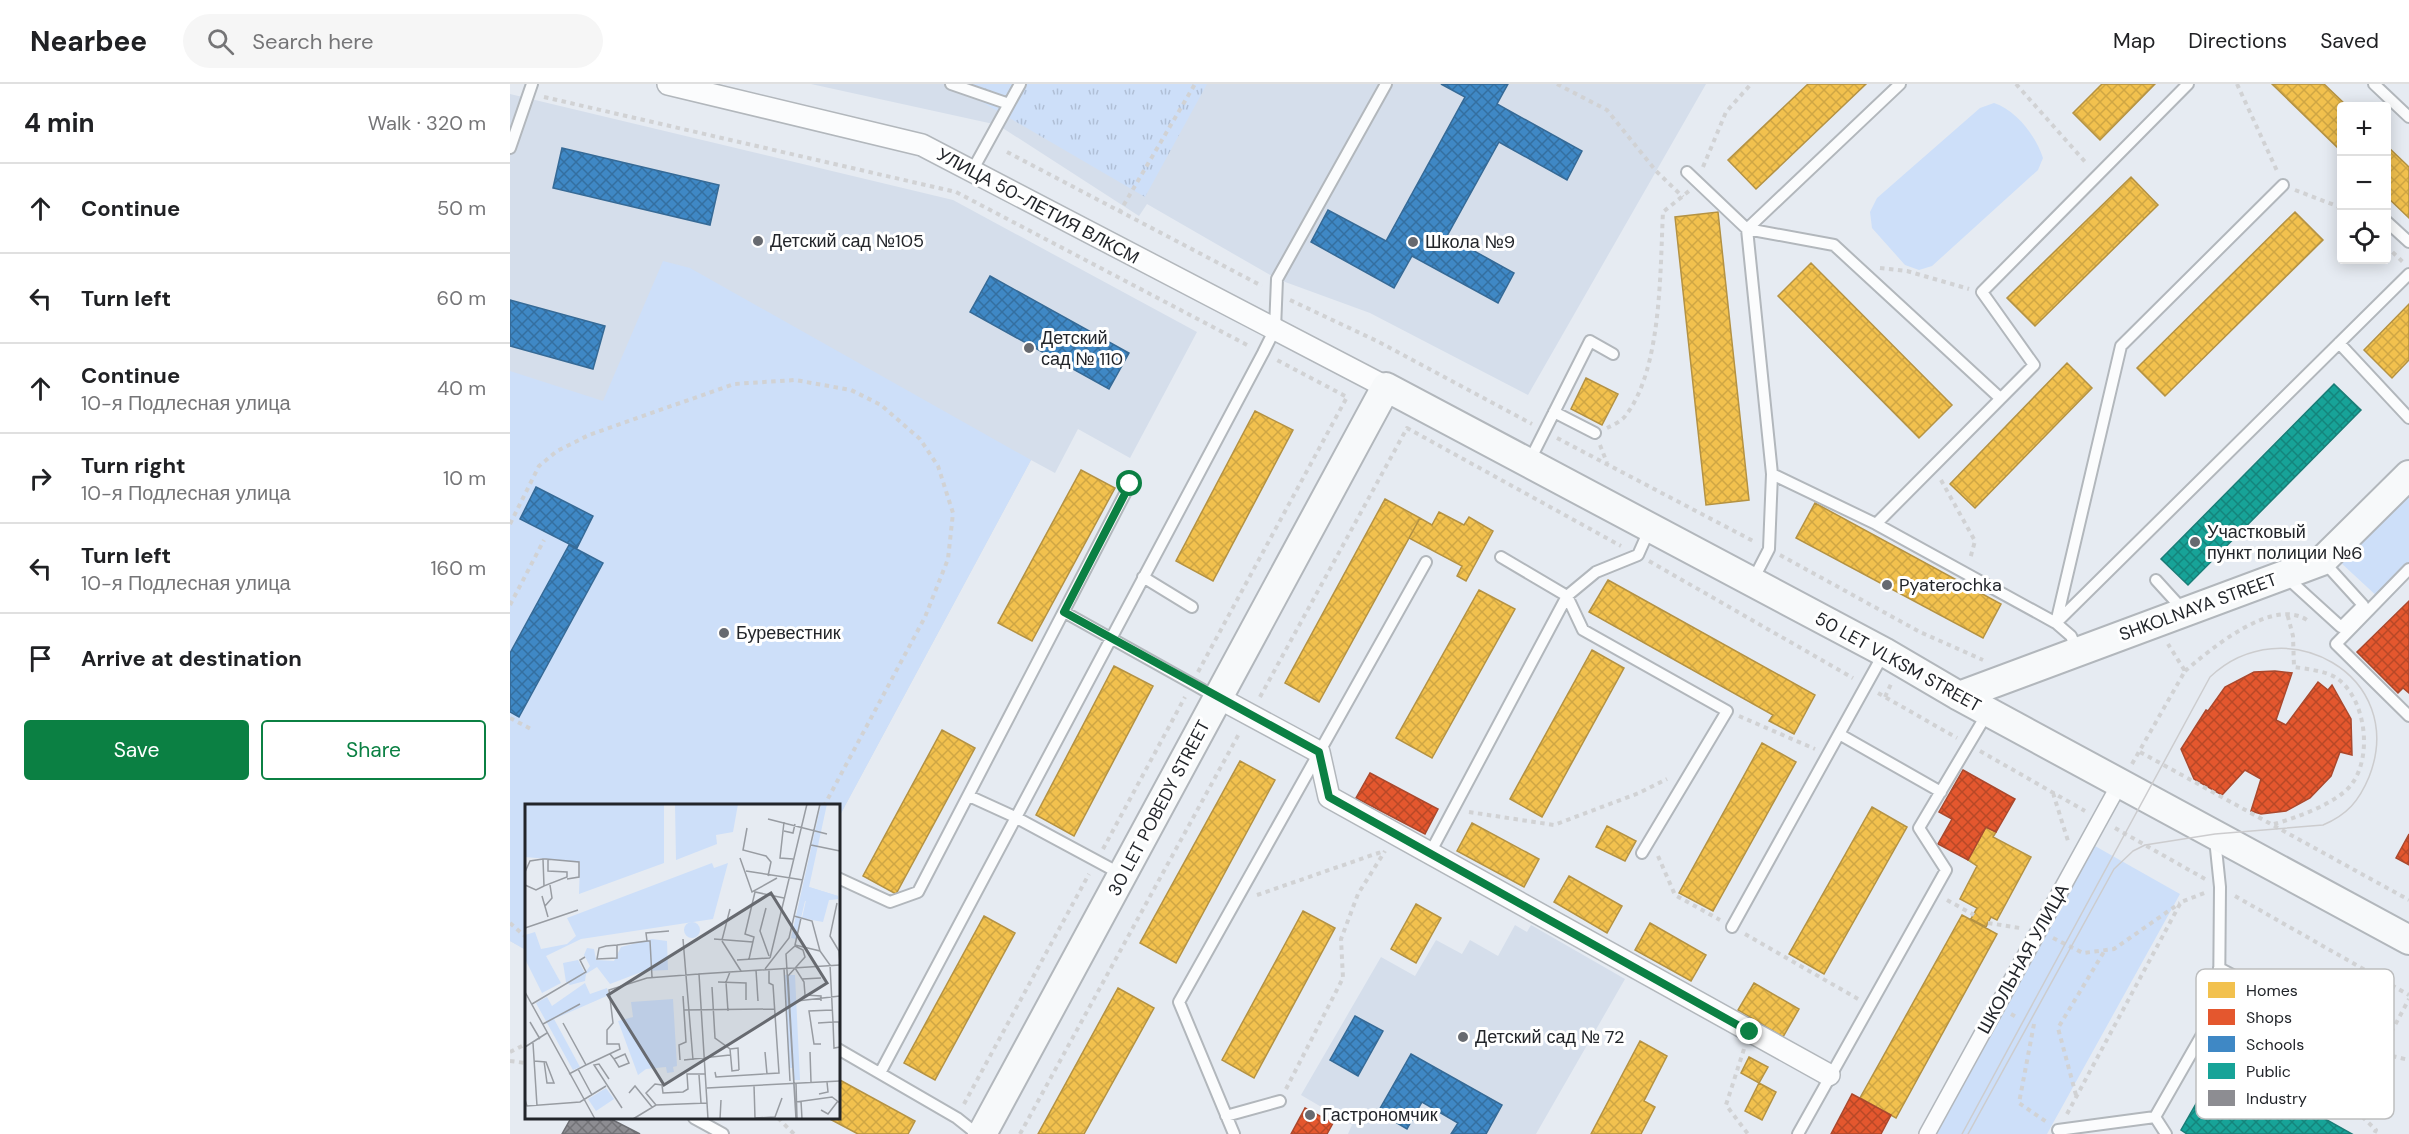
<!DOCTYPE html>
<meta charset="utf-8">
<style>
body{margin:0;font-family:"DM Sans",sans-serif;background:#f6f6f6;color:#202124}
.controls{position:absolute;right:18px;top:18px;display:grid;overflow:hidden;border-radius:6px;box-shadow:0 3px 15px #0003}
.controls button{width:54px;height:54px;display:grid;place-items:center;padding:0;border:0;border-bottom:2px solid #e0e0e0;background:#fff;color:#202124;font:30px sans-serif}
.stop{position:absolute;width:18px;height:18px;margin:-14px;border:4px solid #0b8043;border-radius:50%;background:#fff}
.stop.end{background:#0b8043;border-color:#fff;box-shadow:0 2px 6px #0008}
.list{margin:0;padding:0;list-style:none}
h2{display:flex;justify-content:space-between;align-items:center;height:78px;margin:0;padding:0 24px;font-size:26px}
h2 small{font-size:20px;font-weight:400;color:#757577}
.list li{display:grid;grid-template-columns:39px 1fr auto;gap:18px;align-items:center;box-sizing:border-box;height:90px;padding:0 24px;border-top:2px solid #e0e0e0}
.list b{display:block;font-size:22px;white-space:nowrap}
.list p{margin:0;font-size:20px;white-space:nowrap;color:#757577}
.list em{font-size:20px;font-style:normal;color:#757577}
.actions{display:flex;gap:12px;padding:18px 24px}
.actions a{flex:1;padding:14px 0;border:2px solid #0b8043;border-radius:6px;text-align:center;font-size:21px;color:#0b8043}
.actions .main{background:#0b8043;color:#fff}
.icon{flex:none;width:33px;height:33px;fill:none;stroke:currentColor;stroke-width:2;stroke-linecap:round;stroke-linejoin:round}
.map{position:relative;flex:none;width:1899px;height:1050px;overflow:hidden}
header{display:flex;align-items:center;gap:36px;box-sizing:border-box;height:84px;padding:0 30px;background:#fff;border-bottom:2px solid #e0e0e0}
header strong{font-size:28px}
nav{display:flex;gap:33px;margin-inline-start:auto;font-size:21px}
.search{width:420px;height:54px;background:#f6f6f6;display:flex;align-items:center;gap:15px;box-sizing:border-box;padding:0 21px;border-radius:33px;color:#757577;font-size:22px}
main{display:flex}
aside{flex:1;background:#fff}
.map>svg:first-child{display:block}
.built{fill:#d5deeb}
.grass{fill:#cddff9}
.park{fill:url(#park-tufts)}
.homes{fill:url(#homes-cross-hatch);stroke:#b49243;stroke-width:1.5}
.shops{fill:url(#shops-cross-hatch);stroke:#aa482d;stroke-width:1.5}
.schools{fill:url(#schools-cross-hatch);stroke:#366a96;stroke-width:1.5}
.public{fill:url(#public-cross-hatch);stroke:#1a7d77;stroke-width:1.5}
.industry{fill:url(#industry-cross-hatch);stroke:#6d6e73;stroke-width:1.5}
.lines{fill:none;stroke-linecap:round;stroke-linejoin:round}
.service-casing{stroke:#b2b7bc;stroke-width:14}
.pedestrian-casing{stroke:#b2b7bc;stroke-width:18}
.minor-casing{stroke:#b2b7bc;stroke-width:24}
.secondary-casing{stroke:#b2b7bc;stroke-width:32}
.path{stroke:#d1d2d4;stroke-width:4;stroke-dasharray:4.5 4.5;stroke-linecap:butt}
.service{stroke:#fbfcfd;stroke-width:10}
.pedestrian{stroke:#fbfcfd;stroke-width:15}
.minor{stroke:#fbfcfd;stroke-width:21}
.secondary{stroke:#f7f9fa;stroke-width:28}
.tram{stroke:#ccccce;stroke-width:1.5}
.route{stroke:#0b8043;stroke-width:8}
.poi-dot{fill:#676a70;stroke:#fff;stroke-width:2}
.labels{text-anchor:middle;stroke-width:6;stroke-linejoin:round;paint-order:stroke}
.street-label{font-size:18px;fill:#22252a;stroke:#fff}
.poi-label{font-size:18px;fill:#22252a;stroke:#fff;text-anchor:start}
.inset-road{fill:none;stroke:#989ca2;stroke-width:1.5}
.view{fill:#676a70;fill-opacity:0.15;stroke:#676a70;stroke-width:3}
.inset-edge{fill:none;stroke:#22252a;stroke-width:3}
.key{fill:#fff;stroke:#bdbebf;stroke-width:1.5}
.key-label{font-size:16px;fill:#22252a}
</style>
<header>
<strong>Nearbee</strong>
<div class="search"><svg class="icon" aria-label="search" viewBox="0 0 24 24"><circle cx="10" cy="10" r="6"/><path d="M15 15l6 6"/></svg>Search here</div>
<nav><a>Map</a><a>Directions</a><a>Saved</a></nav>
</header>
<main>
<aside>
<h2>4 min<small>Walk · 320 m</small></h2>
<ul class="list">
<li><svg class="icon" aria-label="ahead" viewBox="0 0 24 24"><path d="M12 20V5M6 11l6-6 6 6"/></svg><div><b>Continue</b></div><em>50 m</em></li>
<li><svg class="icon" aria-label="left" viewBox="0 0 24 24"><path d="M17 20v-9H6M10 6l-5 5 5 5"/></svg><div><b>Turn left</b></div><em>60 m</em></li>
<li><svg class="icon" aria-label="ahead" viewBox="0 0 24 24"><path d="M12 20V5M6 11l6-6 6 6"/></svg><div><b>Continue</b><p>10-я Подлесная улица</p></div><em>40 m</em></li>
<li><svg class="icon" aria-label="right" viewBox="0 0 24 24"><path d="M7 20v-9h11M14 6l5 5-5 5"/></svg><div><b>Turn right</b><p>10-я Подлесная улица</p></div><em>10 m</em></li>
<li><svg class="icon" aria-label="left" viewBox="0 0 24 24"><path d="M17 20v-9H6M10 6l-5 5 5 5"/></svg><div><b>Turn left</b><p>10-я Подлесная улица</p></div><em>160 m</em></li>
<li><svg class="icon" aria-label="arrive" viewBox="0 0 24 24"><path d="M6 21V4h12l-3 4 3 4H6"/></svg><div><b>Arrive at destination</b></div></li>
</ul>
<div class="actions"><a class="main">Save</a><a>Share</a></div>
</aside>
<div class="map">
<svg width="1899" height="1050" viewBox="0 0 1899 1050">
<defs>
<pattern id="park-tufts" width="24" height="20" patternUnits="userSpaceOnUse" patternTransform="scale(1.5)"><rect width="24" height="20" fill="#cddff9"/><path d="M3 7l-1-3M5 7V3M7 7l1-3M15 17l-1-3M17 17v-4M19 17l1-3" fill="none" stroke="#b0bfd6"/></pattern>
<pattern id="homes-cross-hatch" width="8" height="8" patternUnits="userSpaceOnUse" patternTransform="scale(1.5)"><rect width="8" height="8" fill="#f2c14e"/><path d="M0 0l8 8M0 8l8-8" fill="none" stroke="#cfa644"/></pattern>
<pattern id="shops-cross-hatch" width="8" height="8" patternUnits="userSpaceOnUse" patternTransform="scale(1.5)"><rect width="8" height="8" fill="#e4572e"/><path d="M0 0l8 8M0 8l8-8" fill="none" stroke="#b84827"/></pattern>
<pattern id="schools-cross-hatch" width="8" height="8" patternUnits="userSpaceOnUse" patternTransform="scale(1.5)"><rect width="8" height="8" fill="#3f88c5"/><path d="M0 0l8 8M0 8l8-8" fill="none" stroke="#346fa0"/></pattern>
<pattern id="public-cross-hatch" width="8" height="8" patternUnits="userSpaceOnUse" patternTransform="scale(1.5)"><rect width="8" height="8" fill="#17a398"/><path d="M0 0l8 8M0 8l8-8" fill="none" stroke="#14857c"/></pattern>
<pattern id="industry-cross-hatch" width="8" height="8" patternUnits="userSpaceOnUse" patternTransform="scale(1.5)"><rect width="8" height="8" fill="#8d8d92"/><path d="M0 0l8 8M0 8l8-8" fill="none" stroke="#737377"/></pattern>
</defs>
<rect width="100%" height="100%" fill="#e6ebf2"/>
<path class="built" d="M301,0H1196L1018,311L860,229L767,195L637,120L629,132L488,41Z
M0,10L443,116L687,248L620,374L568,345L545,389L521,376L329,733L328,722H16V866L0,857Z
M1005,841L1017,848L1021,841L1115,895L1026,1050H838L842,1041L791,1011L871,873L905,892L926,856L952,870L960,856L988,872Z"/>
<path class="grass" d="M1484,19C1506,26 1526,52 1533,74L1528,86L1422,182L1409,186L1395,181L1362,144L1360,128L1367,114L1470,24Z
M153,177L180,184L521,376L329,733L328,722H16V866L0,857V287L93,317Z
M1899,409V487L1870,515L1830,478Z
M1585,762L1670,810L1537,1050H1427Z"/>
<path class="park" d="M441,0H697L635,113Z"/>
<path class="homes" d="M1298,0H1356L1246,105L1218,76Z
M1592,0H1645L1590,56L1563,29Z
M1762,0H1814L1837,22H1832V68Z
M1876,61L1899,83V134L1876,112Z
M1621,93L1648,121L1525,242L1497,214Z
M1208,128L1239,416L1196,421L1165,133Z
M1785,128L1813,156L1655,312L1627,284Z
M1301,179L1442,321L1409,354L1268,212Z
M1899,220V276L1882,294L1854,266Z
M1557,279L1582,304L1465,424L1440,400Z
M1076,294L1108,310L1092,341L1061,325Z
M745,327L783,346L703,497L666,477Z
M571,386L605,404L522,557L488,539Z
M875,415L910,434L809,618L775,599Z
M1305,419L1491,520L1473,554L1286,454Z
M929,428L954,441L959,433L983,447L956,497L947,492L952,482L899,454L910,434L922,441Z
M1098,496L1305,611L1284,650L1259,637L1263,631L1079,528Z
M969,506L1005,525L922,674L886,654Z
M1082,566L1114,584L1032,733L1000,715Z
M604,582L643,602L564,752L526,731Z
M432,646L465,664L386,810L353,792Z
M1252,659L1286,678L1203,827L1169,809Z
M730,677L765,696L666,879L630,859Z
M1362,723L1397,743L1314,890L1279,870Z
M962,739L1029,775L1014,803L947,767Z
M1097,742L1126,757L1115,777L1086,763Z
M1476,743L1486,748L1483,753L1521,773L1487,836L1481,833L1476,843L1461,835L1467,824L1450,815L1467,782L1458,776Z
M1059,792L1112,822L1097,849L1044,818Z
M906,820L931,834L906,879L881,865Z
M793,827L825,844L744,994L712,976Z
M1452,831L1487,850L1386,1034L1350,1014Z
M474,832L505,849L425,996L394,979Z
M1140,839L1196,871L1181,897L1125,866Z
M1244,899L1289,925L1273,953L1228,926Z
M608,904L644,924L574,1050H528Z
M1130,957L1157,972L1134,1017L1145,1023L1131,1050H1081Z
M1239,973L1258,983L1249,999L1231,989Z
M328,995L405,1037L398,1050H348L318,1034H328Z
M1249,999L1266,1008L1252,1036L1235,1027Z"/>
<path class="shops" d="M1899,517V609L1893,604L1888,609L1847,568Z
M1765,587L1782,589L1766,636L1776,641L1808,598L1818,606L1822,601L1841,635L1842,671L1830,668L1821,692L1800,714L1776,727L1751,730L1741,727L1751,695L1735,686L1712,711L1684,695L1671,665L1696,626L1698,627L1715,603L1744,588Z
M1453,686L1505,715L1486,748L1476,743L1458,776L1428,760L1442,735L1429,728Z
M860,689L928,725L915,750L846,714Z
M1899,750V781L1886,774Z
M1342,1010L1381,1031L1371,1050H1321Z
M795,1024L823,1039L817,1050H781Z"/>
<path class="schools" d="M931,0H998L987,20L1072,67L1057,96L989,58L937,152L1004,189L988,219L902,172L884,204L801,158L818,126L876,157L955,13Z
M52,64L209,101L200,141L43,104Z
M480,192L619,269L599,305L460,228Z
M0,216L95,242L83,285L0,262Z
M26,403L83,432L67,464L10,435Z
M59,461L93,479L9,633L0,628V569Z
M845,932L873,947L848,992L820,976Z
M901,970L992,1021L976,1050H941L948,1039L912,1018L897,1045L868,1028Z"/>
<path class="public" d="M1824,300L1851,326L1678,501L1651,475Z
M1735,934L1795,968L1791,975L1828,996L1808,1031L1842,1050H1677L1671,1046Z"/>
<path class="industry" d="M61,1034H99L130,1050H52Z"/>
<g class="lines">
<defs>
<path id="service" d="M441,0L499,20
M1864,0L1899,33
M0,64L22,0
M462,87L510,0
M1177,88L1237,145L1324,161L1490,314
M1876,137L1899,158
M1237,145L1262,390L1259,465L1243,496
M1237,145L1390,0
M1829,259L1899,334
M1044,328L1085,349
M1019,378L1080,257L1103,270
M1262,390L1366,440L1546,539L1561,552L1568,568
M1366,440L1524,281L1472,208L1678,0
M991,473L1057,512L1073,546L1217,627L1132,769
M1899,485L1826,560L1899,632
M633,493L682,523
M1776,493L1831,543L1853,521L1813,477
M1646,496L1666,518L1669,530
M554,528L706,613
M1546,539L1611,262L1773,101
M1546,539L1899,190
M1329,650L1431,708
M459,712L505,733L611,790
M920,769L1057,512L1086,488L1128,471L1140,444
M328,794L380,818L408,808L620,400
M1222,843L1374,569
M1709,884L1870,969
M328,965L447,1034L467,1050
M370,989L753,269L765,245L767,195L876,0
M716,1032L770,1017
M1645,1033L1656,1050
M184,1034L213,1050
M1548,1046L1645,1033L1709,921L1710,803L1705,755
M724,1050L669,918L916,478
M1288,1050L1436,786L1409,744L1478,628"/>
<path id="pedestrian" d="M1417,1050L1610,699"/>
<path id="minor" d="M158,0L412,61L876,303
M709,614L809,668L819,713L1319,991"/>
<path id="secondary" d="M1449,612L1812,477L1899,391
M472,1050L876,303L1374,568L1449,612L1899,856"/>
</defs>
<use href="#service" class="service-casing"/>
<use href="#pedestrian" class="pedestrian-casing"/>
<use href="#minor" class="minor-casing"/>
<use href="#secondary" class="secondary-casing"/>
<path class="path" d="M1047,0L1097,26L1146,87L1173,113
M1506,0L1577,80
M1727,0L1768,89
M34,13L446,108L739,262
M497,68L752,202
M1193,83L1216,28L1241,0
M1785,106L1832,124
M609,129L685,0
M1876,162L1893,178
M1370,184L1397,187L1459,205
M780,216L869,258L1022,340
M1097,344C1103,341 1112,337 1116,331C1152,284 1150,186 1153,128L1179,107
M1047,354L1245,458
M1090,361L1097,379
M1431,396L1465,457L1460,475
M0,440L29,382L47,367L79,351L224,300L285,296L341,306L371,321L410,355L428,382L443,429L438,475L415,533L314,722
M1270,471L1410,548L1473,576
M1139,477L1343,594
M0,521L34,456
M1675,587C1701,565 1762,513 1797,536
M688,588L837,313L765,275
M1368,609L1447,654
M750,613L897,344L1111,462
M1375,613L1381,600
M1229,632L1305,665
M0,634L23,646
M1470,667L1575,727
M1630,668L1899,816
M1622,680L1675,587L1658,560
M1543,709L1558,757
M959,728L1044,741L1129,709L1157,695
M1764,740C1786,734 1827,719 1841,701C1863,673 1856,616 1828,595C1817,587 1797,585 1784,583L1783,552L1777,529
M1605,744L1695,795
M593,765L675,613
M1148,772L1165,811L1210,836
M747,811L874,767
M1725,812L1899,911
M1437,816L1464,831
M0,839L16,853
M1478,839L1510,844
M1235,850L1348,915
M1543,854L1573,869L1604,865L1670,819
M1501,930L1508,934
M1524,940L1509,1019L1538,1039
M1877,956L1899,915
M1234,965L1216,1021L1238,1050
M0,968L16,960
M1882,972L1899,976
M0,977L16,979
M1863,981L1840,1021L1866,1046L1864,1050
M776,1005L833,894L831,855L848,810L875,767
M1566,1011L1548,944L1595,866
M454,1020L579,790
M1557,1030L1671,818L1697,808
M268,1034L284,1050
M510,1050L730,648"/>
<use href="#service" class="service"/>
<use href="#pedestrian" class="pedestrian"/>
<use href="#minor" class="minor"/>
<use href="#secondary" class="secondary"/>
<path class="tram" d="M1452,1050L1700,593C1774,523 1899,591 1859,693C1849,717 1837,731 1813,741L1705,750L1635,761L1623,767L1604,785L1458,1050"/>
</g>
<g class="lines">
<path class="route" d="M620,400L554,528L809,668L819,713L1240,948"/>
</g>
<g class="poi-dot">
<circle cx="248" cy="157" r="6"/>
<circle cx="903" cy="158" r="6"/>
<circle cx="519" cy="264" r="6"/>
<circle cx="1685" cy="458" r="6"/>
<circle cx="1377" cy="501" r="6"/>
<circle cx="214" cy="549" r="6"/>
<circle cx="953" cy="953" r="6"/>
<circle cx="800" cy="1031" r="6"/>
</g>
<g class="labels">
<g class="street-label">
<text transform="translate(528 122) rotate(28)" y="6">УЛИЦА 50-ЛЕТИЯ ВЛКСМ</text>
<text transform="translate(1688 523) rotate(-20)" y="6">SHKOLNAYA STREET</text>
<text transform="translate(1388 578) rotate(29)" y="6">50 LET VLKSM STREET</text>
<text transform="translate(649 724) rotate(-62)" y="6">30 LET POBEDY STREET</text>
<text transform="translate(1513 875) rotate(-61)" y="6">ШКОЛЬНАЯ УЛИЦА</text>
</g>
<g class="poi-label">
<text x="260" y="163">Детский сад №105</text>
<text x="915" y="164">Школа №9</text>
<text x="531" y="260">Детский<tspan x="531" dy="21">сад № 110</tspan></text>
<text x="1697" y="454">Участковый<tspan x="1697" dy="21">пункт полиции №6</tspan></text>
<text x="1389" y="507">Pyaterochka</text>
<text x="226" y="555">Буревестник</text>
<text x="965" y="959">Детский сад № 72</text>
<text x="812" y="1037">Гастрономчик</text>
</g>
</g>
<g transform="translate(15 720)">
<rect width="315" height="315" fill="#e6ebf2"/>
<path d="M296,0H302L284,83L313,92V95L280,97L271,135L266,134ZM159 126a8 8 0 1 1 16 0a8 8 0 1 1-16 0ZM260,171H270L275,276H269V264H264ZM148,195L152,262L148,263L149,268L142,269L141,263L121,265L113,271L93,217L108,213L106,198ZM81,284L89,295L71,307L63,295Z" fill="#cddff9"/>
<path d="M0,0H139V59L54,90L55,58L0,53ZM150,0H213L208,28L191,31L192,40L151,56ZM187,59L189,64L203,59L188,115L56,135L21,152L36,179L17,189L0,155V131L10,128L16,145L42,140L51,132L42,114ZM60,179L65,190L82,184L84,191L29,215L55,263L48,266L11,199L22,193L27,202Z" fill="#cddff9"/>
<path d="M284,83L313,92V95L304,96L298,118L277,114ZM127,135L142,137L143,166L119,167L85,180L72,163L61,170L60,177L45,181L41,178L38,159L53,156L60,169L65,162L59,151L62,144L69,145L71,156L89,157L96,143Z" fill="#cddff9"/>
<path class="inset-road" d="M243,15L302,30M259,18L255,54L268,55M222,24L218,46L241,52L246,58L243,72M259,27L268,29L270,20M286,41L315,47M215,54L227,88L252,74M23,55V67L42,68V73L19,82L18,55H21L54,58V73L42,75M221,67L278,76M0,68L5,57L18,55M0,81L11,86L19,82M17,92L23,113M312,99L305,132L314,147L315,160M20,102L27,94L25,81M241,104L235,127L244,152M269,112L287,117L295,147M276,114L270,141L295,147L305,161L308,218H315M0,124L53,106M158,135L168,256M189,135L228,138M197,136L205,105M122,137H125L127,173M197,137L216,167M92,141V154L72,155L74,144L81,142L92,141L122,137L121,129L144,127M245,154L282,0M224,155L229,133L220,130L230,88L259,94M212,156L245,154M259,164L265,277M270,164L279,178L280,191L273,197M240,165L264,134L295,0M231,166L233,197M277,175L296,174M193,178L221,179V196M187,183L190,234L205,245L207,267L214,266M0,188L70,315M280,191L296,192V197M272,197L315,192M7,200L61,168L55,156L60,153M159,206L249,205M203,207L201,178L205,168M5,218L15,235M314,218L315,240M38,219L61,261L44,270M293,219L308,218L309,244L315,243M18,220L55,200M8,239L12,302M296,240H289L284,207L307,206M0,243L22,229M205,245L213,244L214,266M240,248L242,270M285,248L286,278M85,250L89,255L94,263L104,259L100,250L89,255M155,256L154,241L161,238L158,192M159,256L205,251M9,257L21,258L29,279H22L19,257M61,261L95,245L94,240H82V226L88,219L84,186L122,174L174,170M53,265L67,291M190,268L191,273L254,269L248,181L244,179V165M174,271L176,299M84,275L74,260L69,261L97,304M271,279L272,315M229,281L230,314M182,284L315,277M104,289L110,282L127,303M294,290L303,288L302,278M0,296L2,302L55,298L81,282M276,297L277,315M271,298L307,293L315,299M131,301L121,289L130,280L137,281L138,289L158,288L163,285L162,270H180M296,306L303,310L313,297M230,314L250,313L257,294M108,315L131,301L182,299M183,315L174,170L315,161M195,315L196,296M271,315L261,150L270,142L278,146L280,153L263,172L271,315"/>
<path class="view" d="M246,89L302,179L139,281L83,191Z"/>
<rect width="315" height="315" class="inset-edge"/>
</g>
<rect x="1686" y="885" width="198" height="150" rx="9" class="key"/>
<rect x="1698" y="898" width="27" height="16" fill="#f2c14e"/>
<rect x="1698" y="925" width="27" height="16" fill="#e4572e"/>
<rect x="1698" y="952" width="27" height="16" fill="#3f88c5"/>
<rect x="1698" y="979" width="27" height="16" fill="#17a398"/>
<rect x="1698" y="1006" width="27" height="16" fill="#8d8d92"/>
<g class="key-label">
<text x="1736" y="912">Homes</text>
<text x="1736" y="939">Shops</text>
<text x="1736" y="966">Schools</text>
<text x="1736" y="993">Public</text>
<text x="1736" y="1020">Industry</text>
</g>
</svg>
<div class="controls">
<button>+</button>
<button>−</button>
<button><svg class="icon" aria-label="locate" viewBox="0 0 24 24"><circle cx="12" cy="12" r="6"/><path d="M12 2v4M12 18v4M2 12h4M18 12h4"/></svg></button>
</div>
<div class="stop" style="left:620px;top:400px"></div>
<div class="stop end" style="left:1240px;top:948px"></div>
</div>
</main>
